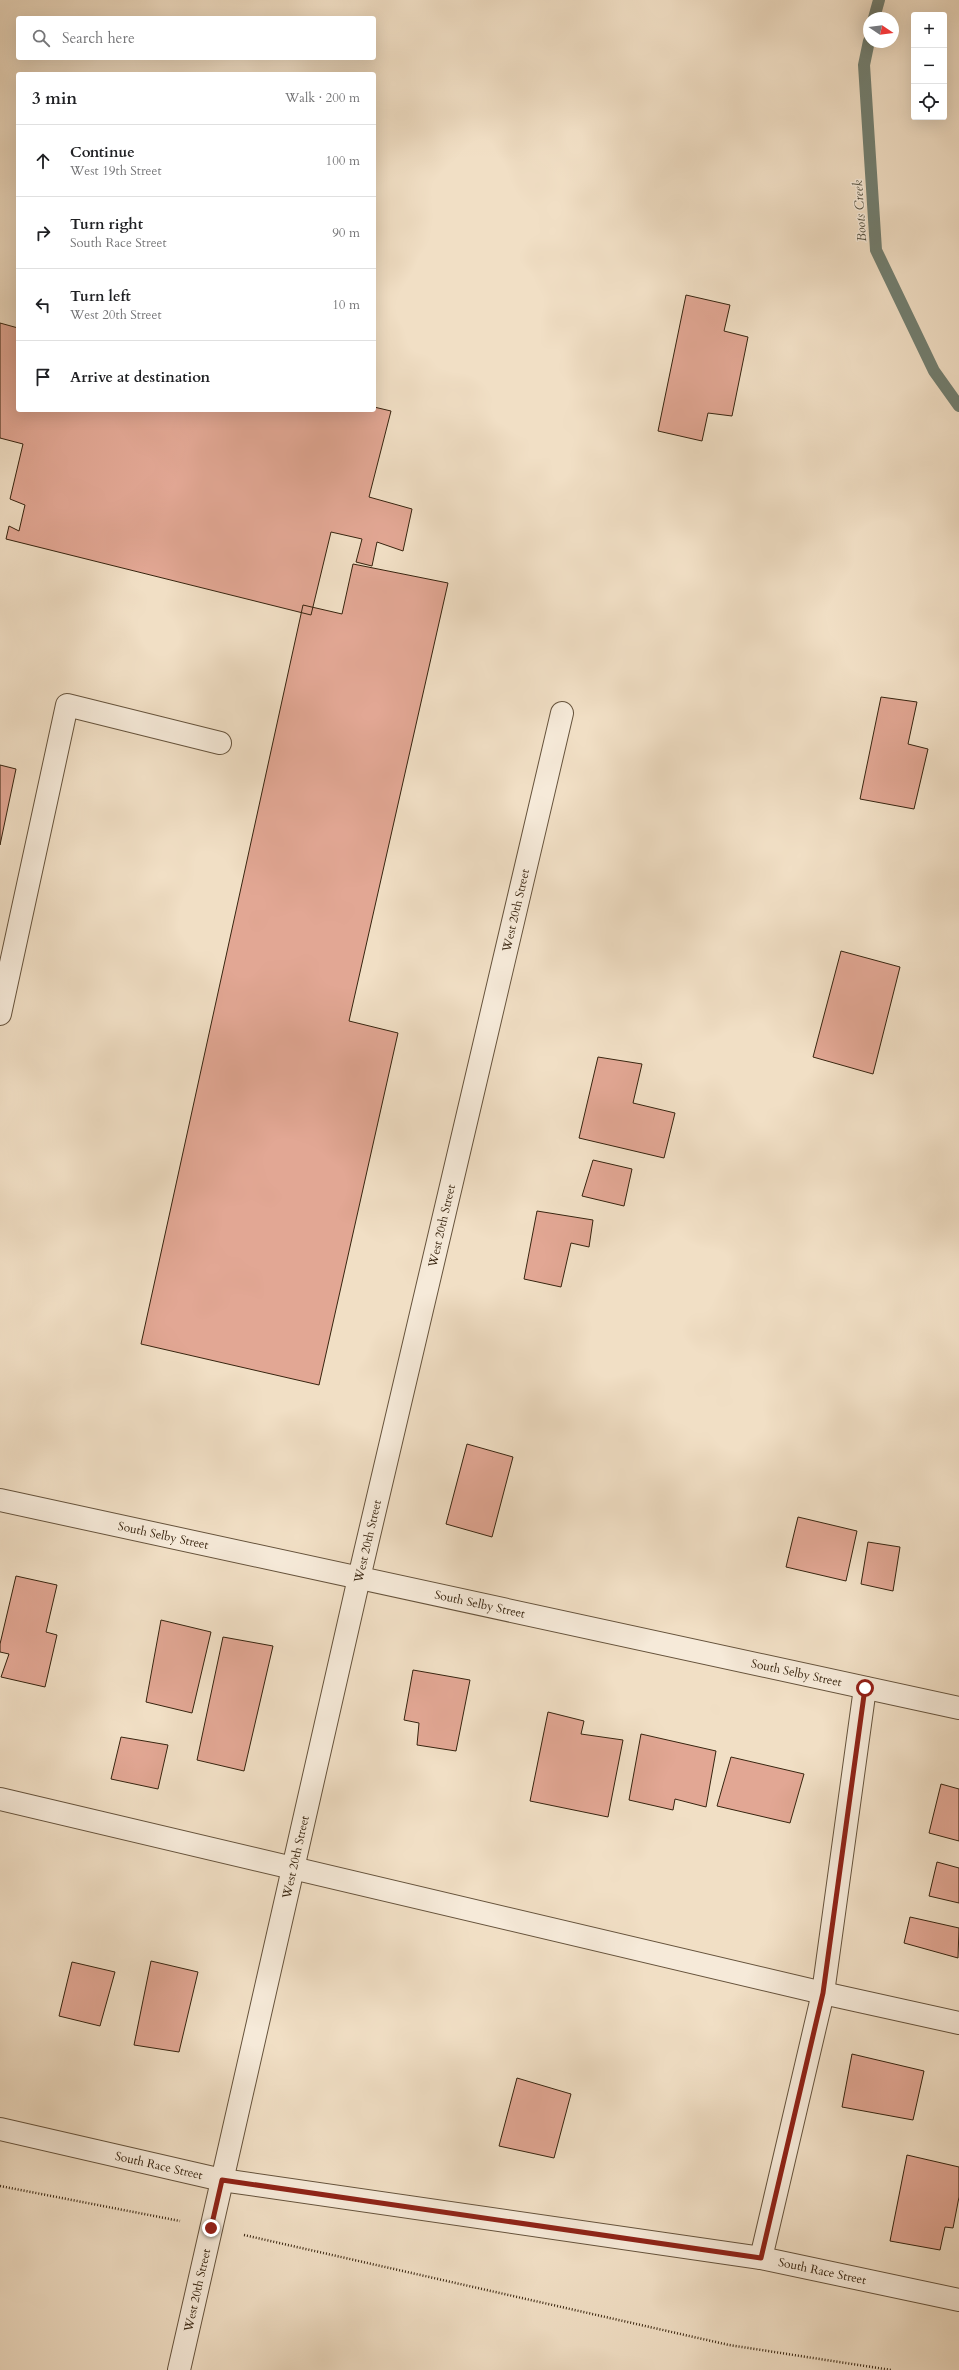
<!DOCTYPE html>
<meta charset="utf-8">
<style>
body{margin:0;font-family:Cardo,serif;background:#f6f6f6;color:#202124}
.controls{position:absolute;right:12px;top:12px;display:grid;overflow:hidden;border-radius:4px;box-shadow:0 4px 16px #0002}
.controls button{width:36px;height:36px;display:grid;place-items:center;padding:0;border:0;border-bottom:1px solid #e0e0e0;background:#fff;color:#202124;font:20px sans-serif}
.compass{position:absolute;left:863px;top:12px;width:36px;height:36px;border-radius:50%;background:#fff;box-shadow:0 4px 16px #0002;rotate:103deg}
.stop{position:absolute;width:12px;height:12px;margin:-9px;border:3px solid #8f2418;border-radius:50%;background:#fff}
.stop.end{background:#8f2418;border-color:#fff;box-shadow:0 1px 4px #0008}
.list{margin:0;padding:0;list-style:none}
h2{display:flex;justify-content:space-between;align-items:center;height:52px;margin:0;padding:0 16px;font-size:17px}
h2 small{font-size:13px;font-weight:400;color:#757577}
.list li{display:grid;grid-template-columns:26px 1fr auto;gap:12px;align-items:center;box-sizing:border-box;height:72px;padding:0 16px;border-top:1px solid #e0e0e0}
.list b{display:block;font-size:15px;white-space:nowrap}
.list p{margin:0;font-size:13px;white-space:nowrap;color:#757577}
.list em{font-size:13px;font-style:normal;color:#757577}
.icon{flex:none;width:22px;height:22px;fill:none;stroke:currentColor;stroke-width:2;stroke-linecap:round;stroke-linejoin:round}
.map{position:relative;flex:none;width:959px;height:2370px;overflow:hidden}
.search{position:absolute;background:#fff;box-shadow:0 4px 16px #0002;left:16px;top:16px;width:360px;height:44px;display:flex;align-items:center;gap:10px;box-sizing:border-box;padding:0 14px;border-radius:4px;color:#757577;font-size:15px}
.panel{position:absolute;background:#fff;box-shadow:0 4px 16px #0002;left:16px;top:72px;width:360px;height:340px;border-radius:4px}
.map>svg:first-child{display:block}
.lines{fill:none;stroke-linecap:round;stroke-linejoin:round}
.stream{stroke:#738072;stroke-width:12}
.building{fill:#e2a794;stroke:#37240f}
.lane-casing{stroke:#66533c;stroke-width:24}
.street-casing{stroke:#66533c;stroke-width:24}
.path{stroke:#37240f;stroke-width:2.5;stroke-dasharray:1 2;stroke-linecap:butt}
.lane{stroke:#f6ead9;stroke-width:22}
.street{stroke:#f6ead9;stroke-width:22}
.route{stroke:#8f2418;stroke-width:5}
.labels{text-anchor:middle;stroke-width:3;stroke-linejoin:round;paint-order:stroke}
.street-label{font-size:12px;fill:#37240f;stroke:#f6ead9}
.water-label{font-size:13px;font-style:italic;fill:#555241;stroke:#f6ead9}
</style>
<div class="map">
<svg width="959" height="2370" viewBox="0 0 959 2370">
<rect width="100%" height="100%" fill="#f1dfc5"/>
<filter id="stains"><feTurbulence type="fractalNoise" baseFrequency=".005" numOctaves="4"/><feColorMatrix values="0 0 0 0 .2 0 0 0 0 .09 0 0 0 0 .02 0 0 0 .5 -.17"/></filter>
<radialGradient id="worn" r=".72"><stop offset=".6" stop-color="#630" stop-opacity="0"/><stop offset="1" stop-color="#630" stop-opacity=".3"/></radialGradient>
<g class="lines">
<path class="stream" d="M874,18L879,0
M869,41L864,65L876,250L934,371L959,406"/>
</g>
<path class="building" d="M686,295L730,305L724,331L748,337L732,416L708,413L702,441L658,431Z
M0,323L18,328V410H374V407L391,411L369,497L412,509L403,551L377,542L372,566L356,562L362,539L331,532L311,615L6,539L9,526L19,531L25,505L10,499L23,444L0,438Z
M353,564L448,583L349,1021L398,1033L319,1385L141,1344L303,605L342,614Z
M881,697L917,702L908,744L928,749L914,809L860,799Z
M0,765L16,769L0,845Z
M841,951L900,967L873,1074L813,1057Z
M598,1057L642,1064L633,1103L675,1113L664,1158L579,1138Z
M593,1160L632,1169L624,1206L582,1196Z
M537,1211L593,1220L589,1247L571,1243L561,1287L524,1279Z
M467,1444L513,1457L492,1537L446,1524Z
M798,1517L857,1531L846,1581L786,1567Z
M868,1542L900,1547L893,1591L861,1584Z
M16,1576L57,1585L46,1632L57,1635L45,1687L1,1677L9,1654L0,1652V1644Z
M161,1620L211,1632L192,1713L146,1702Z
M223,1637L273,1646L244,1771L197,1760Z
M413,1670L470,1680L456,1751L417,1745L419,1723L404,1720Z
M548,1712L584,1721L581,1734L623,1740L608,1817L530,1801Z
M641,1734L716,1751L706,1807L675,1799L673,1810L629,1800Z
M121,1737L168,1745L158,1789L111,1779Z
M731,1757L804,1774L790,1823L717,1806Z
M941,1784L959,1789V1841L929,1833Z
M937,1862L959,1868V1903L929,1896Z
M910,1917L959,1928L958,1958L904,1943Z
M151,1961L198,1972L179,2052L134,2045Z
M72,1962L115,1972L100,2026L59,2016Z
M852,2054L924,2071L913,2120L842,2107Z
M517,2078L571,2094L554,2158L499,2146Z
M907,2155L959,2167V2197L953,2228L945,2227L940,2250L890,2241Z"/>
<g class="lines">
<defs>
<path id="lane" d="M0,1014L67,705L220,743
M0,1799L823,1993"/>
<g id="street">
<path id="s1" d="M0,1500L959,1708"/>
<path d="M823,1993L959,2023"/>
<path id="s2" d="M0,2129L222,2180L761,2258L959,2300"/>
<path d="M761,2258L823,1993L865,1688"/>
<path id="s3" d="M179,2370L359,1578L562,713"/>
</g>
</defs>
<use href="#lane" class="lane-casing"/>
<use href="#street" class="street-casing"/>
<path class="path" d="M0,2186L180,2221
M244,2235L729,2345L891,2370"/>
<use href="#lane" class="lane"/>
<use href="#street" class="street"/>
</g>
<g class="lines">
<path class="route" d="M211,2228L222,2180L761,2258L823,1993L865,1688"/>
</g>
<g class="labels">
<g class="street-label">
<text dy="4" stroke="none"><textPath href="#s3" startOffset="1498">West 20th Street</textPath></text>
<text dy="4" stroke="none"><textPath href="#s3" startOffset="1174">West 20th Street</textPath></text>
<text dy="4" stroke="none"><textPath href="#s1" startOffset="167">South Selby Street</textPath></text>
<text dy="4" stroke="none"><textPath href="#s3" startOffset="850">West 20th Street</textPath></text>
<text dy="4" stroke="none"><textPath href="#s1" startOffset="491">South Selby Street</textPath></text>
<text dy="4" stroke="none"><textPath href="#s1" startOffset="815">South Selby Street</textPath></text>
<text dy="4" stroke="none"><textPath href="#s3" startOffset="526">West 20th Street</textPath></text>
<text dy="4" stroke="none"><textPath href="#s2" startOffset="163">South Race Street</textPath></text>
<text dy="4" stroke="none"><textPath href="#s2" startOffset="835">South Race Street</textPath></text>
<text dy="4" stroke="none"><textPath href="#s3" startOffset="82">West 20th Street</textPath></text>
</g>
<g class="water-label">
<text transform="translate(859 211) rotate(-94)" y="5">Boots Creek</text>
</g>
</g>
<rect width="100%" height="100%" filter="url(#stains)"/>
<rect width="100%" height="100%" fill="url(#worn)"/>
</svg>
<div class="controls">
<button>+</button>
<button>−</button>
<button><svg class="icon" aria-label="locate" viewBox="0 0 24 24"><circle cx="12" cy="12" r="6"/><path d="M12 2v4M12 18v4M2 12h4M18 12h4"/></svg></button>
</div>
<svg class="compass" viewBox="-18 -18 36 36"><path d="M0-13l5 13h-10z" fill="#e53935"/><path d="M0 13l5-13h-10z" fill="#757577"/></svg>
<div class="stop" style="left:865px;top:1688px"></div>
<div class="stop end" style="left:211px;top:2228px"></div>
<div class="search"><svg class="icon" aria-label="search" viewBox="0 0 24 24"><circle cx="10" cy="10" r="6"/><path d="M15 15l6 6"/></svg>Search here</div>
<section class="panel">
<h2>3 min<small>Walk · 200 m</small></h2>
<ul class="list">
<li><svg class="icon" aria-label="ahead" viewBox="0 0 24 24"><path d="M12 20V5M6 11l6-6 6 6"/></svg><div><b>Continue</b><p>West 19th Street</p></div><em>100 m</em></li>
<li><svg class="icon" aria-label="right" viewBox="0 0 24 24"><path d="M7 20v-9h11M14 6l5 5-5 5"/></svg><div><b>Turn right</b><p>South Race Street</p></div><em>90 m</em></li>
<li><svg class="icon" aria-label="left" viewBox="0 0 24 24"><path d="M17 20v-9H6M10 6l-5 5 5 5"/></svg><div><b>Turn left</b><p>West 20th Street</p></div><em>10 m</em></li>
<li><svg class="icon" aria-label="arrive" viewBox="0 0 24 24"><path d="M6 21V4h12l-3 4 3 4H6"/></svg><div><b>Arrive at destination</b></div></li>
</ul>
</section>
</div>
